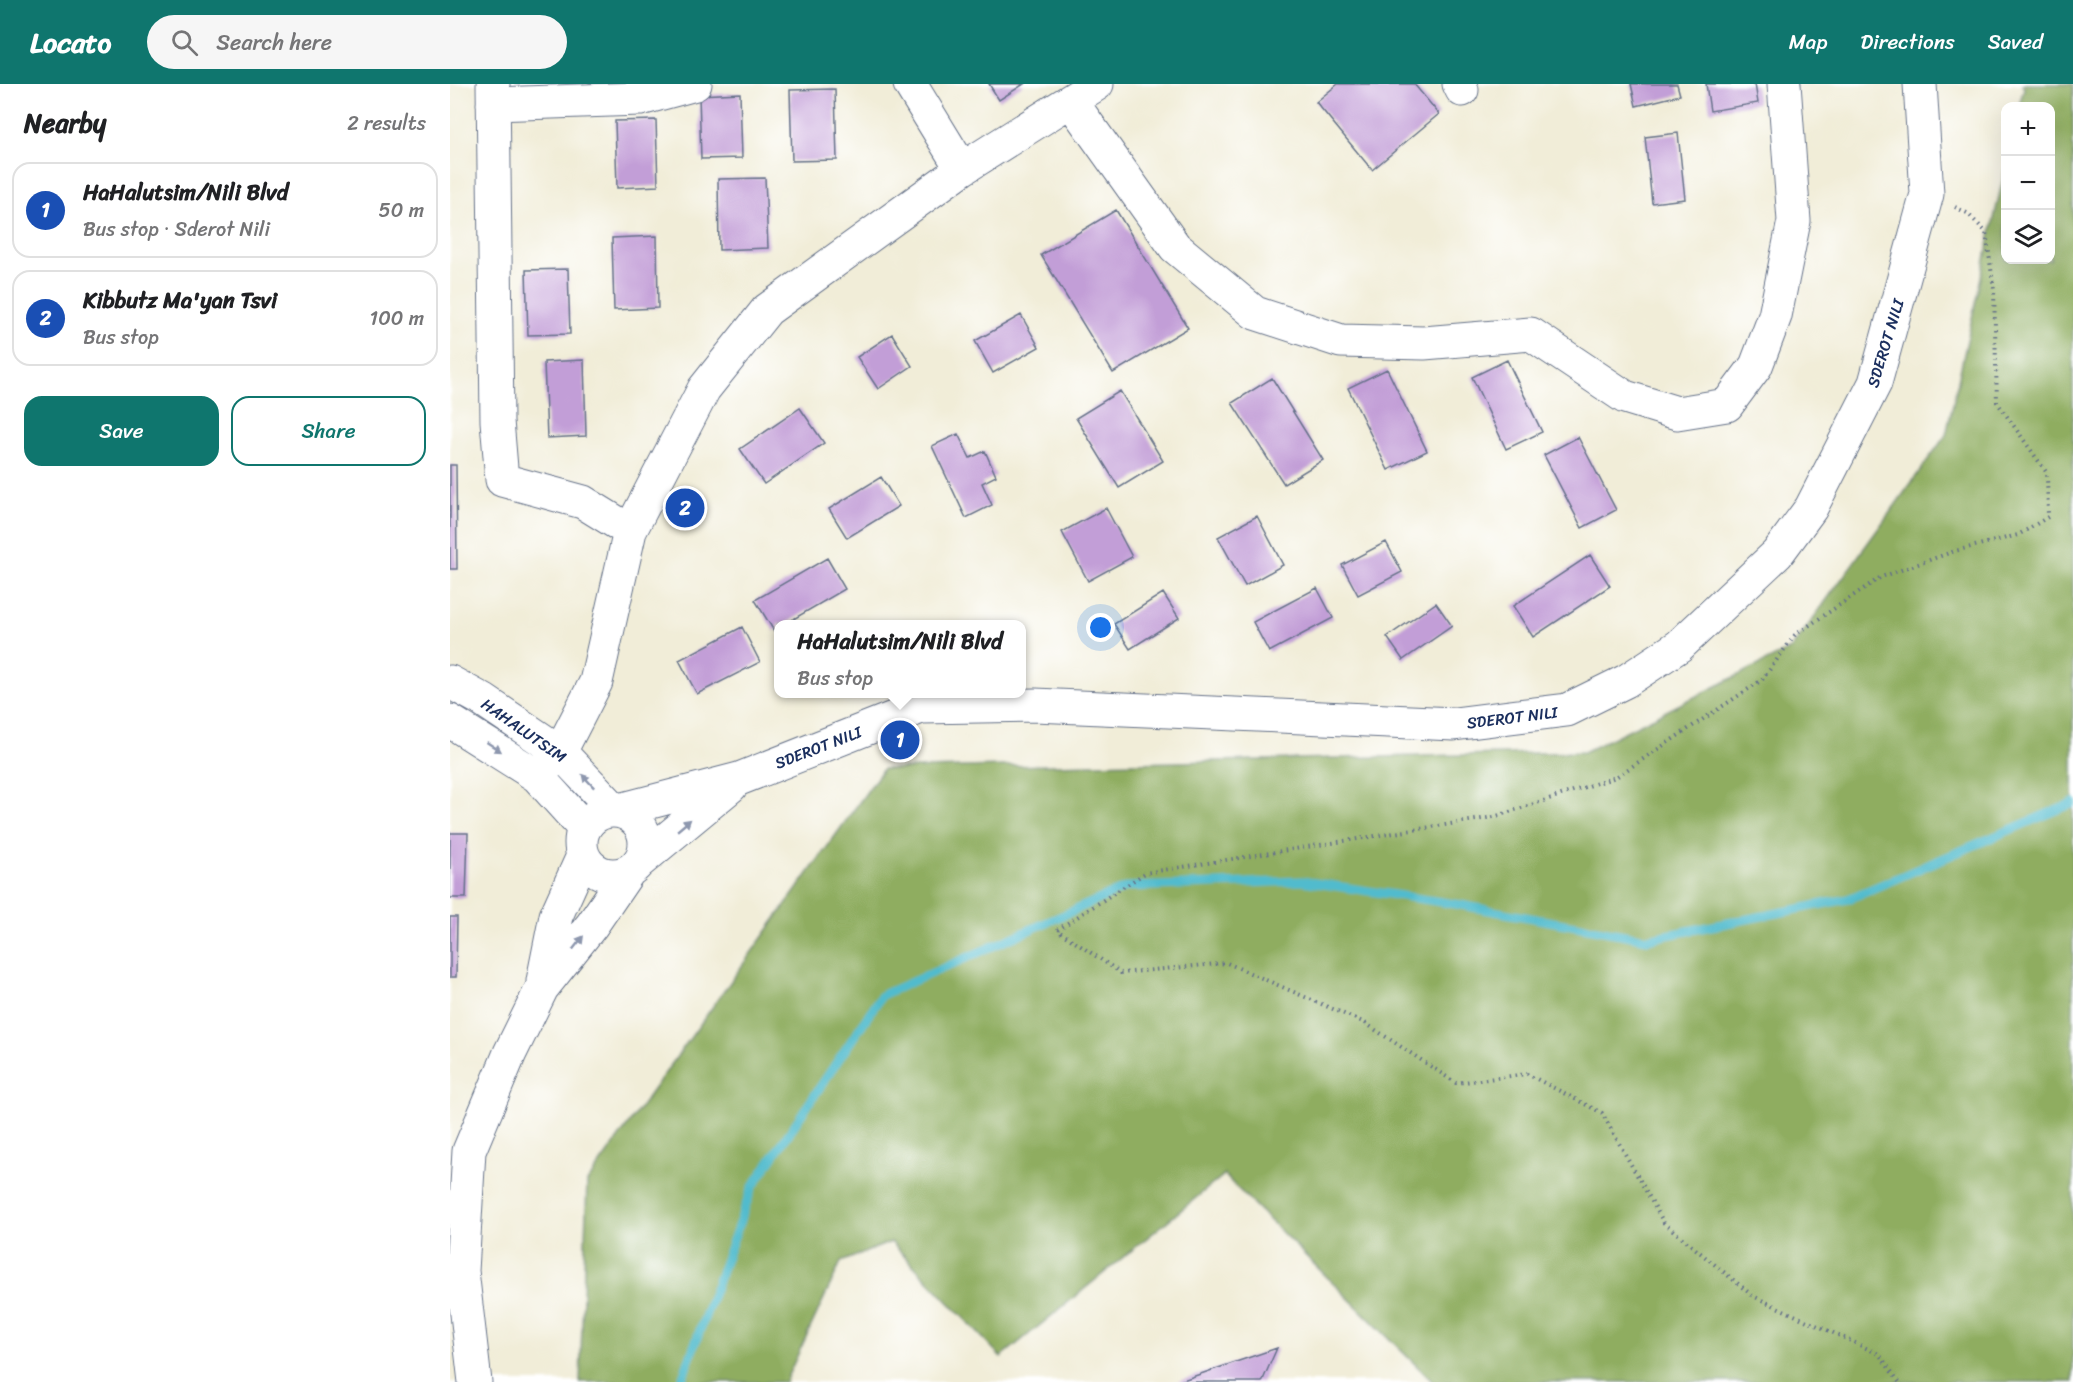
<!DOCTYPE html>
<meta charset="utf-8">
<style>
body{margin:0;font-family:Sriracha,sans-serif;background:#f6f6f6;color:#202124}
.controls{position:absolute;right:18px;top:18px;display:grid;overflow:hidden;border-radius:12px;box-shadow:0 6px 24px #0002}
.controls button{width:54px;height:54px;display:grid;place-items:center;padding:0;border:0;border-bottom:2px solid #e0e0e0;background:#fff;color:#202124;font:30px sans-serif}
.you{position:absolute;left:651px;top:544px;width:21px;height:21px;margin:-15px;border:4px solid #fff;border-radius:50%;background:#1a73e8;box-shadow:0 0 0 9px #1a73e833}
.badge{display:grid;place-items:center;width:39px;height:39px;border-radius:50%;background:#0f766e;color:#fff;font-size:20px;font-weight:700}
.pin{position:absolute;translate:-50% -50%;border:3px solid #fff;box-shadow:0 2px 6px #0006}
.popup{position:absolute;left:324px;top:536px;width:252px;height:78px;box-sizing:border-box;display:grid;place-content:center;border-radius:12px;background:#fff;filter:drop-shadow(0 2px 4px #0005);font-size:20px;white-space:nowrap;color:#757577}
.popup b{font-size:22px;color:#202124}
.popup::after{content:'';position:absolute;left:50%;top:100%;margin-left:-12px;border:12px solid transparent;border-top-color:#fff}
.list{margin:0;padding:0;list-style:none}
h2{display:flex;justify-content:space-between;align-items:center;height:78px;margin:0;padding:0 24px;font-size:26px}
h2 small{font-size:20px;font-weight:400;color:#757577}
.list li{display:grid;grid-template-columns:39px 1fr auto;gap:18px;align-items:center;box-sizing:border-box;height:96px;margin:0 12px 12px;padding:0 12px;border:2px solid #e0e0e0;border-radius:18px}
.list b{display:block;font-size:22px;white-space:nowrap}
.list p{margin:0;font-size:20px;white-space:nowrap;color:#757577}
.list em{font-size:20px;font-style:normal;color:#757577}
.actions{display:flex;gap:12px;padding:18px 24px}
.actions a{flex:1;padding:14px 0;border:2px solid #0f766e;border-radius:18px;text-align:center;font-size:21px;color:#0f766e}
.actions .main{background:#0f766e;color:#fff}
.icon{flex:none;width:33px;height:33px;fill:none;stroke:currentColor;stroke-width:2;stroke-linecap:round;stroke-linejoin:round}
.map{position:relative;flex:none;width:1623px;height:1298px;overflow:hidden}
header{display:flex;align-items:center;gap:36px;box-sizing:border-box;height:84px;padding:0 30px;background:#0f766e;color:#fff}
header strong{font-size:28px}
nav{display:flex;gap:33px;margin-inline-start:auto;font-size:21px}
.search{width:420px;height:54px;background:#f6f6f6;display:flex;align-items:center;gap:15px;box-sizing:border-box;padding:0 21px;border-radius:33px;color:#757577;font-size:22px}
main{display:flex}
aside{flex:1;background:#fff}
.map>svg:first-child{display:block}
.forest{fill:#8fad60;stroke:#556e5f;stroke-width:1.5}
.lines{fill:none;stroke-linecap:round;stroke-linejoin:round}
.stream{stroke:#51bbcd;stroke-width:9}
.building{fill:#c29ed7}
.minor-casing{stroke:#667289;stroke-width:35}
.path{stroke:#667289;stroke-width:4;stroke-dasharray:1.5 4.5;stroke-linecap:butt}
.minor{stroke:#fff;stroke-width:33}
.oneway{fill:#8d97ae}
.labels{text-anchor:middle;stroke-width:6;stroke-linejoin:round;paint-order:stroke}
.street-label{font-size:16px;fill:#1b2f5e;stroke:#fff}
</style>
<header>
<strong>Locato</strong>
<div class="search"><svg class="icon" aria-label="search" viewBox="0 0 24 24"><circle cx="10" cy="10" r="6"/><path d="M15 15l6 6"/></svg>Search here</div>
<nav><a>Map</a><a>Directions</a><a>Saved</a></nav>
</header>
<main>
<aside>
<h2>Nearby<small>2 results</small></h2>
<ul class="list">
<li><span class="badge" style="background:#1a4fb4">1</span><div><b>HaHalutsim/Nili Blvd</b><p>Bus stop · Sderot Nili</p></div><em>50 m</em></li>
<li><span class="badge" style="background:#1a4fb4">2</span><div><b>Kibbutz Ma'yan Tsvi</b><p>Bus stop</p></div><em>100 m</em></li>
</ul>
<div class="actions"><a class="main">Save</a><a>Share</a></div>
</aside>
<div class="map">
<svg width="1623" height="1298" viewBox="0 0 1623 1298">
<rect width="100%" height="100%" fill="#fff"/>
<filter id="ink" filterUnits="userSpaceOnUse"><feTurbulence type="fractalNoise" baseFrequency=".0167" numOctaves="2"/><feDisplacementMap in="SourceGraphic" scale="12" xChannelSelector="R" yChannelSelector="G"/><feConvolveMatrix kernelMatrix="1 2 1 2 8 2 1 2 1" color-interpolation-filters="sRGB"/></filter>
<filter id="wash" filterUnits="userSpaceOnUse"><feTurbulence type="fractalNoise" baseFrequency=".008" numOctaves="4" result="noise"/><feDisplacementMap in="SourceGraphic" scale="24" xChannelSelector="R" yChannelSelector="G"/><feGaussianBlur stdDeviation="1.35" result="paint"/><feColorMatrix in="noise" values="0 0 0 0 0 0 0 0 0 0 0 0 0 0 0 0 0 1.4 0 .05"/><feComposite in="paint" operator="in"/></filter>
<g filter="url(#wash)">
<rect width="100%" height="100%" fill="#f1edd8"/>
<path class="forest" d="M1572,0H1623V1298H983L774,1091L551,1273L441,1158L391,1178L335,1298H130L137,1098L433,685L1134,668L1341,565L1496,351L1555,85L1556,176H1600V22H1569L1574,4Z"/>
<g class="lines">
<path class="stream" d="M231,1298L302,1104L432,911L677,803L852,797L1005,820L1197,855L1398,815L1623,719"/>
</g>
<g id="blocks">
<path class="building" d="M539,0H574L549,16Z
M888,0H964L989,30L922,86L866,18Z
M1181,0H1227L1230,11L1186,22Z
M1256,0H1305L1308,19L1260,27Z
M385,5L387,76L342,77L340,6Z
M290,9L292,74L251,75L249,11Z
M206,36L208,102L167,104L165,37Z
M1228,49L1235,115L1202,119L1195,53Z
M315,94L318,164L269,166L268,95Z
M666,126L738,244L663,289L591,171Z
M207,152L208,224L164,226L162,154Z
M118,185L120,250L78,251L76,186Z
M571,231L589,263L543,289L525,257Z
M442,250L462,282L428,305L407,273Z
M134,276L136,352L97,354L94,278Z
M1057,276L1092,348L1056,365L1022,293Z
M937,285L977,367L938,386L898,304Z
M822,294L873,376L834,400L782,319Z
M670,307L713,377L669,404L626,334Z
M350,324L374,359L314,400L290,365Z
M508,350L520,374L535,367L546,392L532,399L542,421L516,434L482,362Z
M1128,353L1166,426L1132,444L1094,371Z
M0,381H6L7,485H0Z
M431,393L449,422L397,454L379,425Z
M656,424L682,473L638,497L612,448Z
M807,432L833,481L795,502L768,453Z
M936,458L952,488L908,511L892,481Z
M1140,471L1160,502L1083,553L1063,522Z
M377,474L395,505L335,540H328V545L324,547L305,516Z
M867,504L883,534L819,568L803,538Z
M713,509L729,534L680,565L664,540Z
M986,519L1002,542L953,576L937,553Z
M292,543L310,578L247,610L229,576Z
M0,749H18L16,814H0Z
M0,833H7L6,893H0Z
M827,1264L812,1298H727Z"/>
</g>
</g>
<g filter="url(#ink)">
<use href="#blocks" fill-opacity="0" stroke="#667289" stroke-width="1.5"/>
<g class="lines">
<defs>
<path id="minor" d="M43,0L47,337L52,396L133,418L180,447
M460,0L512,85
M1009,0L1012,6
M621,17L725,163L805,229L891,257L974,259L1081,250L1175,313L1227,329L1277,321L1306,282L1325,232L1344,137L1334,0
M43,20L190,15L245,0
M0,598L33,616L110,668L166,727
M0,637L87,692L134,744
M87,692L110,668L146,598L180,447L254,305L317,226L512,85L647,0
M131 759a32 32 0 1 1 64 0a32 32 0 1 1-64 0Z
M166,727L289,695L471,623L585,621L1004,640L1117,626L1176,597L1229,562L1327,470L1361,424L1425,299L1477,110L1470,0
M189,778L281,702
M93,897L106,832L133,772
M25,1298L12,1187L19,1067L60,969L92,904L142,841L179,787"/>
</defs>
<use href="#minor" class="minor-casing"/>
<path class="path" d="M1449,1298L1429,1270L1303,1212L1214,1139L1152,1029L1077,990L1006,999L915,939L777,879L671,889L607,846L695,789L1044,733L1166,693L1312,596L1345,551L1431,493L1505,467L1568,451L1598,433L1597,389L1547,318L1544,206L1536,148L1517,129L1505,123"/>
<use href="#minor" class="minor"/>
</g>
<defs><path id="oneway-solid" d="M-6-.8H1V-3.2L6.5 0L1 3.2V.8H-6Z" transform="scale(1.5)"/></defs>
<g class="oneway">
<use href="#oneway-solid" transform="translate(44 663) rotate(33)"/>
<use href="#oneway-solid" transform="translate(138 697) rotate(-133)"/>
<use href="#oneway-solid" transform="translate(234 741) rotate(-40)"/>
<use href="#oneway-solid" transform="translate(128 859) rotate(-52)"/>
</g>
</g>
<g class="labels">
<g class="street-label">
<text transform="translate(1435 259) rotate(-73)" y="6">SDEROT NILI</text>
<text transform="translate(1062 633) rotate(-7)" y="6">SDEROT NILI</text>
<text transform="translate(74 646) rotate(35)" y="6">HAHALUTSIM</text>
<text transform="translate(368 663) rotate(-21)" y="6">SDEROT NILI</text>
</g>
</g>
</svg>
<div class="controls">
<button>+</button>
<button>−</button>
<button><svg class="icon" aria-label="layers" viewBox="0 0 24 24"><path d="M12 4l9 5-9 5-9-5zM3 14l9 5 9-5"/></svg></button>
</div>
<div class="you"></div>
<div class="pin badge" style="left:450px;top:656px;background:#1a4fb4">1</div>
<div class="popup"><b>HaHalutsim/Nili Blvd</b>Bus stop</div>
<div class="pin badge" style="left:235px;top:424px;background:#1a4fb4">2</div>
</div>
</main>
